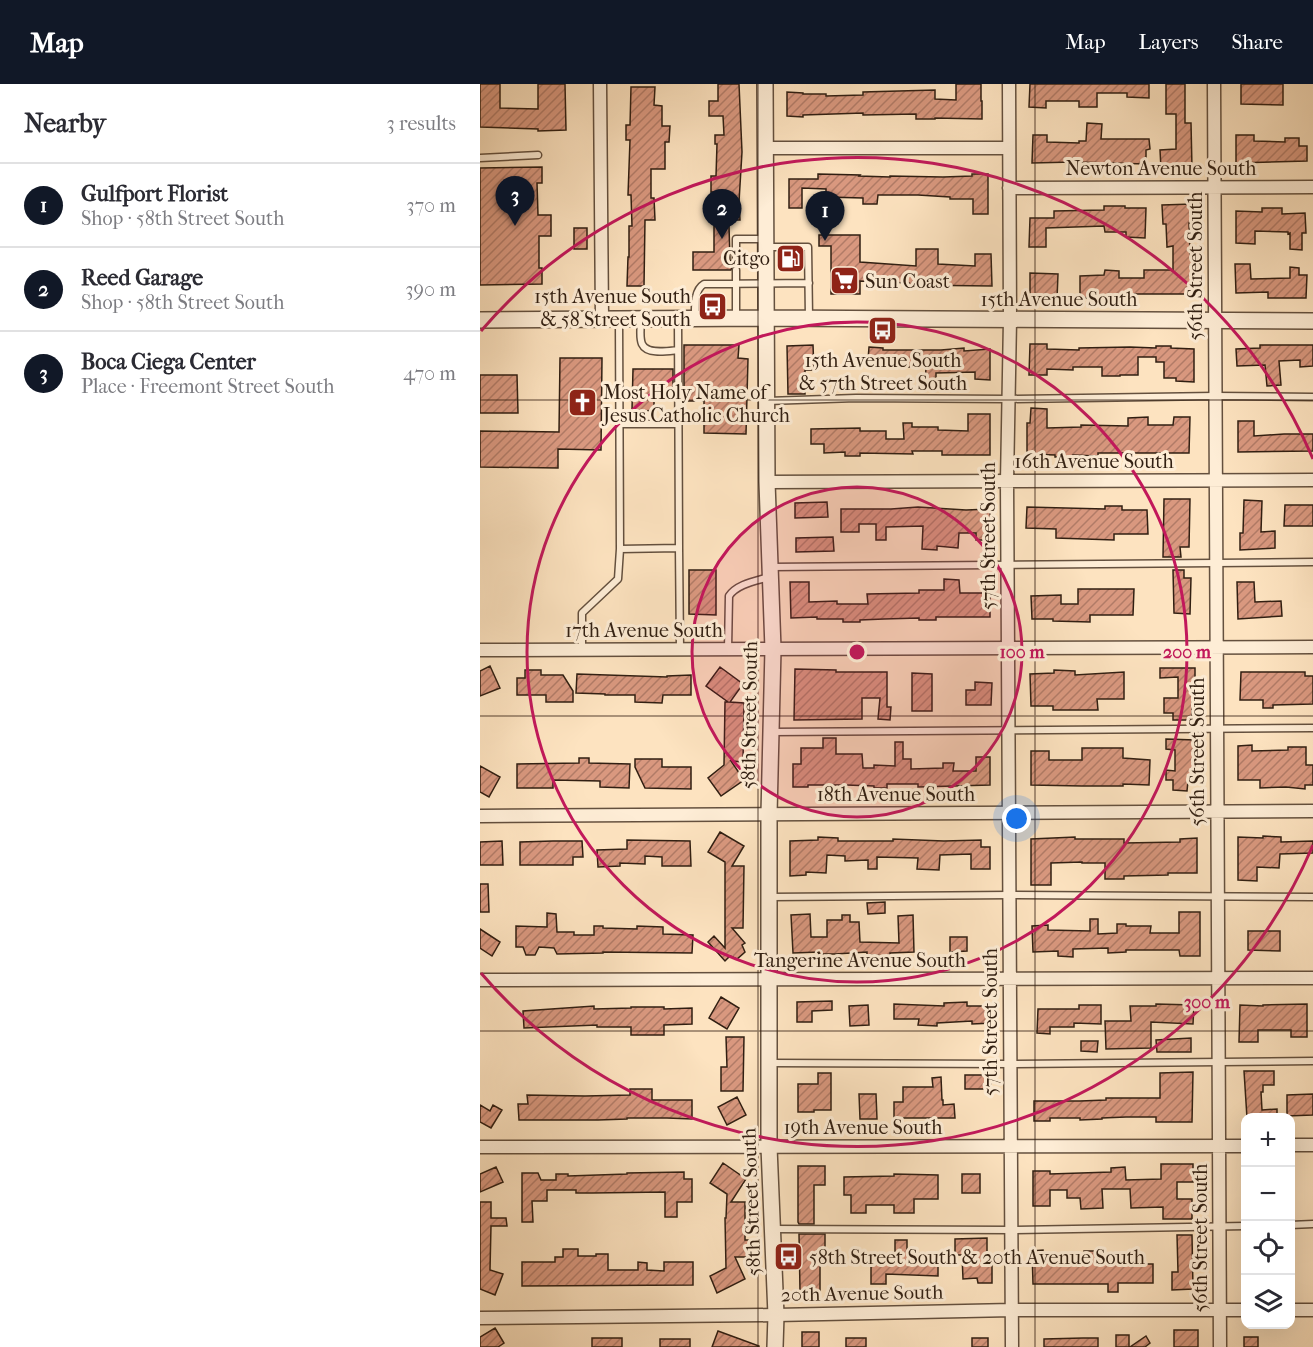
<!DOCTYPE html>
<meta charset="utf-8">
<style>
body{margin:0;font-family:"IM FELL French Canon",serif;background:#f2f2f3;color:#2b2b33}
.controls{position:absolute;right:18px;bottom:18px;display:grid;overflow:hidden;border-radius:12px;box-shadow:0 6px 24px #0002}
.controls button{width:54px;height:54px;display:grid;place-items:center;padding:0;border:0;border-bottom:2px solid #e1e1e2;background:#fff;color:#2b2b33;font:30px sans-serif}
.you{position:absolute;left:537px;top:735px;width:21px;height:21px;margin:-15px;border:4px solid #fff;border-radius:50%;background:#1a73e8;box-shadow:0 0 0 9px #1a73e833}
.badge{display:grid;place-items:center;width:39px;height:39px;border-radius:50%;background:#111827;color:#fff;font-size:20px;font-weight:700}
.pin{position:absolute;translate:-50% -50px;filter:drop-shadow(0 2px 3px #0008)}
.pin::after{content:'';position:absolute;top:32px;width:21px;height:18px;background:inherit;clip-path:polygon(0 0,100% 0,50% 100%)}
.list{margin:0;padding:0;list-style:none}
h2{display:flex;justify-content:space-between;align-items:center;height:78px;margin:0;padding:0 24px;font-size:26px}
h2 small{font-size:20px;font-weight:400;color:#7c7c81}
.list li{display:grid;grid-template-columns:39px 1fr auto;gap:18px;align-items:center;box-sizing:border-box;height:84px;padding:0 24px;border-top:2px solid #e1e1e2}
.list b{display:block;font-size:22px;white-space:nowrap}
.list p{margin:0;font-size:20px;white-space:nowrap;color:#7c7c81}
.list em{font-size:20px;font-style:normal;color:#7c7c81}
.icon{flex:none;width:33px;height:33px;fill:none;stroke:currentColor;stroke-width:2;stroke-linecap:round;stroke-linejoin:round}
.map{position:relative;flex:none;width:833px;height:1263px;overflow:hidden}
header{display:flex;align-items:center;gap:36px;box-sizing:border-box;height:84px;padding:0 30px;background:#111827;color:#fff}
header strong{font-size:28px}
nav{display:flex;gap:33px;margin-inline-start:auto;font-size:21px}
main{display:flex}
aside{flex:1;background:#fff}
.map>svg:first-child{display:block}
.building{fill:url(#building-hatch);stroke:#311f12;stroke-width:1.5}
.lines{fill:none;stroke-linecap:round;stroke-linejoin:round}
.service-casing{stroke:#64503e;stroke-width:9}
.minor-casing{stroke:#64503e;stroke-width:15}
.tertiary-casing{stroke:#64503e;stroke-width:18}
.service{stroke:#feedd6;stroke-width:6}
.minor{stroke:#feedd6;stroke-width:12}
.tertiary{stroke:#feedd6;stroke-width:15}
.grid{fill:none;stroke:#311f12;stroke-width:1.5;stroke-opacity:0.55}
.ring{fill:none;stroke:#c2185b;stroke-width:3}
.labels{text-anchor:middle;stroke-width:6;stroke-linejoin:round;paint-order:stroke}
.street-label{font-size:20px;fill:#311f12;stroke:#feedd6}
.poi-label{font-size:20px;fill:#311f12;stroke:#feedd6;text-anchor:start}
.centre{fill:#c2185b;stroke:#feedd6;stroke-width:3}
.ring-label{font-size:18px;text-anchor:middle;font-weight:bold;fill:#c2185b;stroke:#feedd6;stroke-width:6;stroke-linejoin:round;paint-order:stroke}
</style>
<header>
<strong>Map</strong>
<nav><a>Map</a><a>Layers</a><a>Share</a></nav>
</header>
<main>
<aside>
<h2>Nearby<small>3 results</small></h2>
<ul class="list">
<li><span class="badge">1</span><div><b>Gulfport Florist</b><p>Shop · 58th Street South</p></div><em>370 m</em></li>
<li><span class="badge">2</span><div><b>Reed Garage</b><p>Shop · 58th Street South</p></div><em>390 m</em></li>
<li><span class="badge">3</span><div><b>Boca Ciega Center</b><p>Place · Freemont Street South</p></div><em>470 m</em></li>
</ul>
</aside>
<div class="map">
<svg width="833" height="1263" viewBox="0 0 833 1263">
<defs>
<pattern id="building-hatch" width="6" height="6" patternUnits="userSpaceOnUse" patternTransform="scale(1.5)"><rect width="6" height="6" fill="#d9987f"/><path d="M-1 1l2-2M0 6l6-6M5 7l2-2" fill="none" stroke="#b17b67"/></pattern>
</defs>
<rect width="100%" height="100%" fill="#fde3c0"/>
<filter id="stains"><feTurbulence type="fractalNoise" baseFrequency=".00333" numOctaves="4"/><feColorMatrix values="0 0 0 0 .2 0 0 0 0 .09 0 0 0 0 .02 0 0 0 .5 -.17"/></filter>
<radialGradient id="worn" r=".72"><stop offset=".6" stop-color="#630" stop-opacity="0"/><stop offset="1" stop-color="#630" stop-opacity=".3"/></radialGradient>
<path class="building" d="M0,0H20V24L58,25V0H85L86,46L58,47V45L0,43Z
M238,0H259L262,68L259,118L260,136H242V108H231V92H236L237,60H235V51H244L243,32H229V17H238Z
M476,0H501V17H502V35L455,34V35H436V30L383,31V29L323,31V33L307,32V8L323,9V10H346V12L383,11V8L455,6V15L476,16Z
M550,0H669V14L647,13V9H617V23H599V17H566V24L549,23Z
M686,0H705V39H711L712,84L681,85L680,66L696,65V30H686Z
M761,0H803V21L761,20Z
M151,3H175L174,21L182,22V42H190L189,58H185V85H171V114H174L175,136H165L164,202H147L148,173H149V142H152L151,111H148L150,56H146V41H150Z
M607,39L622,40L621,55H669L670,65L666,66V80L594,78L552,79L553,51H567V58L599,59V57H606Z
M756,51H774V57L805,58V54H819V62H827V77L756,79Z
M62,83V99H57L58,131H71V152H59V184H62V200L0,201V84Z
M338,90L380,91L379,92L410,93V92L463,93L492,92V90H508V130H493V115H470V113L438,111H398L397,120H383V114L346,113V105L322,104V124H309V95H338Z
M712,120V139H709L710,170H715L714,210H639V214H600V192L624,191L625,186L639,187V194H664V186H693V162L687,163L686,140H683L682,121Z
M624,122H645V124H666L665,154L646,153V148H625L624,142L566,144V163H549L550,134H574V127L624,126Z
M782,124H802V130L825,129L826,149H822V166L810,165V149L808,150V148L775,147V160L756,159V127L782,128Z
M234,142H249L250,176L255,181L252,183L251,186H213V168H234Z
M94,144H107V165H94Z
M339,151H380V178L436,182V165H458V180L495,182V170H511L512,202L429,201V199L380,197V210H351V162H339Z
M306,170H316V186H306Z
M755,180H770L771,195L810,194V183L819,184V191H827L826,214H788V208L756,209Z
M550,189L578,190L577,215L550,214Z
M550,260H567V265L599,266V264L650,263L676,264V262H691V264L714,265V298L696,297V294H684V278H676V273H658V291H640V292H622V283H593V286L567,285V291H549Z
M204,261H259L258,274L268,275L266,350L224,349V317H204Z
M333,261L334,286H325V310H308L307,262Z
M780,261H833V282L820,283V276L799,277L801,301L787,302L785,281L757,282L756,265L780,264Z
M389,263L403,264V266H461L484,264V267L510,265V296L495,295V288L456,289V304L445,303L446,283H410V278L388,276Z
M80,274H122L121,366L78,365V384L0,383V347L79,348Z
M153,285H193V311L174,310V327L152,326Z
M0,291H37L38,329H0Z
M551,324L567,325V344L601,343V341L648,342V334L668,333V341H693L694,333H710L709,369H618V372L593,371V373H575V371L547,370V339H550Z
M488,330H510V371H462V367H432L433,370L380,369V372H365V368L344,369V360H331V345L380,344V347H406V355H424L423,339H432V343H458V346L488,347Z
M758,337H774V352L804,350H833V367L758,368Z
M684,415H710L709,463H700L701,473H683Z
M764,416L782,417L781,448L795,447V464L760,466V449H763Z
M347,418L348,433L315,434V419Z
M805,421H833V442H804Z
M625,422H642V426H667L668,450H634V456L576,454V445L546,444L547,423L625,425Z
M438,423L486,426L510,425L511,456H496V449H479L478,464L457,462V466L442,465L443,442L406,443V456H396V440H379V448H361V425H411Z
M353,453L354,467L316,468V454Z
M209,486H236V531L209,530Z
M693,486H704V494H711L710,530L694,529Z
M464,495L479,496L480,509H510V533H456V536H439V534L404,535L380,536V538H363V535H337V533L311,534L310,498H329V518L357,517V520H388L387,510L439,509V506H464Z
M757,498H774L775,518L801,517L802,532L758,535Z
M598,505H654L653,531H610V538L573,537V535H552L551,512L581,511V520H598Z
M10,582L20,604L0,612V587Z
M240,583L263,600L250,618L264,619L263,678L251,677L264,696L241,712L228,694L244,681L245,618H248L226,602Z
M680,584H715V603H712V636H693V629H684V614H698V593L680,594Z
M315,585L356,586V588H407V623H411L410,636L398,635L400,614H382V635L314,636Z
M45,586H61V591H83L93,607V618H66V611H37V594H45Z
M574,586L595,587V591L644,588V615H617L618,626H573V622H551L550,590L574,589Z
M761,588H825V592H833V620L793,621V624H783V616H760Z
M432,589L452,590V627H432Z
M97,590L187,593V592L211,591V611H183L182,619L155,618V611H125V610L96,609Z
M495,598L512,599L511,621H486V606H495Z
M343,654H356V670H382L383,684H394V681L415,682V658H423V675H431V685L463,684V679H474L473,687H496V673H510V701L438,703V700H407V704H394V702L366,701H328V703H313V680H321V664H343Z
M686,655L715,656L714,687H716L715,697H708L707,707L693,706V696H686V686L695,687V666L686,665Z
M772,661V667L808,666V663H826V681H833V701H825V705L806,703L780,704V696H758V662Z
M602,664H643V674L670,676L669,701L643,700V702H602L551,701V667H569V676H602Z
M99,674H109V679L150,680L149,704L120,703V697L73,696V704H37V680L99,679Z
M155,675H182V683H211V705L165,704L155,683Z
M0,682L20,693L9,713L0,708Z
M240,748L264,762L252,782H264L263,844H252L265,859L262,861L265,868L257,875L250,872L245,877L228,858L234,852L245,864V778L228,768Z
M783,752L801,753V758L833,757V769L800,770L799,784L777,783V797L758,796V753L783,754Z
M338,753L358,754V757H413V755L464,757L501,756V763H510V785H491V770L460,771L459,786L437,785L438,774L397,773V785H388V776L365,777V772L347,771L346,789L326,788V791L310,792V757L338,756Z
M595,753V755H644V759L700,758V755L717,754V789H688V791L644,792V795H625V779H602V778L571,779V801H551V755Z
M147,756L210,757L211,782H182V773L165,772V780L140,779V782L118,783L117,766L147,765Z
M22,757L23,781H0V758Z
M73,757H102L103,773H93V781H40V758Z
M0,800H8L9,828H0Z
M405,818V829L388,830L387,819Z
M699,828H720V872H700L699,866H646V868L628,869V864L593,865V873L578,872V867L553,868L552,842L568,841V846L610,847V835H618V850L637,849V840H646V842H671L670,849H699Z
M67,829L76,830L77,848H94V851H114V842H123V844L157,845V842L183,843V850L213,851L212,869L123,868V869L77,870L74,864L59,863L55,871H46L43,863H36V842L67,843Z
M330,830L331,853H347V836H362V831H370V838H379L380,858L419,859L418,832L433,831L434,868L410,869V872L387,871V868L355,870H339V868L313,869L311,831Z
M0,845L20,858L12,872L0,864Z
M768,847H800V867L768,866Z
M470,853H487V867L470,868Z
M241,913L259,924L247,945L229,934Z
M352,917V926L332,927V938H317V918Z
M487,918V922H513V939L492,940V937L457,939V942L438,941L439,935H414V920L464,922V919Z
M676,920L714,921L713,940L671,938V964L626,965L625,937H651L650,922H676Z
M827,920V953H811V946H778V958H759L760,921L783,922V921Z
M388,921L389,941L370,942L369,922Z
M599,921H621V940L594,939V943H570V950L557,949L558,925H599Z
M114,922V925L151,924V923H184V925L212,924V940L184,941V951H151V943H117V941L44,944L43,927Z
M246,953H264L263,1007H241V983H247Z
M711,954V968H677L676,956Z
M601,957H618L617,968L601,967Z
M764,987H794V1001H783V1008H781L782,1026L797,1025V1034H767Z
M713,988L712,1038H676V1033H646L622,1034V1035L600,1036V1034H570V1037H554V1017H600L626,1016V1014H680V989Z
M338,989H351V1026H334V1028H318V1000H338Z
M485,991H511V1005H485Z
M461,993L462,1016H463V1021L474,1020L475,1034H414V1018H423V1003H453L452,994Z
M150,1005H172V1016H212V1035L187,1034H147V1035L118,1036H39L38,1020H48L47,1011L105,1012L150,1011Z
M379,1010H396L397,1035H380Z
M833,1010V1031L807,1032V1011Z
M257,1013L266,1031L247,1041L238,1023Z
M0,1021L10,1027L13,1021L22,1026L11,1044L0,1038Z
M243,1079L266,1095L251,1118H265V1156H269V1173H255L265,1195L237,1209L230,1192L246,1184L245,1134H246L247,1110L230,1099Z
M681,1080H713V1098H697V1115H712V1135H683V1123L651,1124L650,1105H622L623,1124L601,1125L600,1114H587V1106H570V1122H553V1087H570V1090L631,1088V1084L645,1083L646,1096L681,1095Z
M318,1082H345V1101H334V1140H319L318,1138Z
M16,1083L23,1098L0,1108V1090Z
M204,1088V1095H212V1118H197V1133H185V1108L112,1109H96V1106H67V1117H52L53,1138H42V1089H58L61,1096H76V1090H88V1092L147,1090V1089Z
M414,1090L458,1091V1115H434V1129H414V1121H386V1129H371V1111H364V1093L414,1092Z
M482,1090H500V1109H482Z
M0,1118H11V1134H26L27,1142H11L10,1186L23,1190L15,1211L0,1205Z
M319,1150H345V1168H340V1207H320Z
M697,1151H712L713,1205L692,1206V1188H698Z
M507,1154V1176H512V1199H498L497,1194L483,1195L482,1171H475V1155Z
M415,1156H427V1169H458V1192L406,1190V1200H391V1176H415Z
M83,1165H98V1172H116V1170H128V1186H158V1178L167,1179V1186L184,1187V1178H213V1201L42,1202V1178H75V1173H83Z
M563,1166V1175L604,1176V1167H622V1172H637V1180H673V1199H638V1208H628V1200H553L552,1167Z
M15,1244L24,1259L18,1263H0V1253Z
M694,1246H718V1263H694Z
M238,1247L279,1262V1263H232Z
M322,1248H339V1263H322Z
M636,1251H649V1263H636Z
M666,1252L670,1259L665,1263H650Z
M764,1253H778V1263H764Z
M112,1254H142V1263H112Z
M366,1254H386V1263H366Z
M492,1254H508V1263H492Z
M603,1254H618V1263H564V1255Z
M180,1255H210V1263H180Z"/>
<g class="lines">
<defs>
<path id="service" d="M0,74L58,71
M286,163H328L329,233
M256,176V155H285
M256,186V233
M215,233C215,222 214,206 224,200L329,199
M139,236L140,465L199,464L198,235
M161,236C161,243 159,253 162,260C167,271 188,267 198,266
M287,317L376,314L528,315L735,312L833,313
M140,340H198
M199,464L200,565
M291,483L833,478
M248,565L249,512C257,500 276,497 289,493
M102,566V529L138,495L140,465
M291,648L833,644
M291,813L530,811L833,813
M290,979L530,980L833,977
M810,1141L833,1140
M292,1145L531,1146L766,1142"/>
<path id="minor" d="M120,0L122,235
M529,0L530,236L527,397L532,1263
M734,0L740,1263
M286,64H529
M529,104L833,103
M287,398L833,396
M0,566L833,563
M0,732L833,727
M0,896L833,894
M810,1061H833
M0,1063L766,1062
M810,1226H833
M0,1234L296,1231L532,1226H766"/>
<path id="tertiary" d="M285,0L287,398L293,565L289,730V1063L296,1231L295,1263
M0,236L286,234L833,237"/>
</defs>
<use href="#service" class="service-casing"/>
<use href="#minor" class="minor-casing"/>
<use href="#tertiary" class="tertiary-casing"/>
<use href="#service" class="service"/>
<use href="#minor" class="minor"/>
<use href="#tertiary" class="tertiary"/>
</g>
<path class="grid" d="M278,0V1263M555,0V1263M0,316H833M0,632H833M0,947H833"/>
<circle cx="377" cy="568" r="165" fill="#c2185b" fill-opacity=".12"/>
<g class="ring">
<circle cx="377" cy="568" r="165"/>
<circle cx="377" cy="568" r="330"/>
<path d="M833 761A495 495 0 0 1 1 889M1 247A495 495 0 0 1 833 375"/>
</g>
<defs>
<symbol id="fuel-square" viewBox="-11 -11 22 22"><rect x="-9" y="-9" width="18" height="18" rx="4" fill="#8f2418" stroke="#feedd6"/><path d="M-5.5-6h7V0h2V4h1.3V-2.5L3-4.5l.8-.8L6-3V5H2.5V1h-1V6h-7ZM-4.2-4.7v3.2H.2V-4.7Z" fill="#fff"/></symbol>
<symbol id="supermarket-square" viewBox="-11 -11 22 22"><rect x="-9" y="-9" width="18" height="18" rx="4" fill="#8f2418" stroke="#feedd6"/><path d="M-6-5.5h2.5l.6 2H6L4.5 2H-2.5L-4.4-4H-6ZM-1.5 3.2a1.3 1.3 0 1 0 .1 0ZM3 3.2a1.3 1.3 0 1 0 .1 0Z" fill="#fff"/></symbol>
<symbol id="bus-square" viewBox="-11 -11 22 22"><rect x="-9" y="-9" width="18" height="18" rx="4" fill="#8f2418" stroke="#feedd6"/><path d="M-5-6H5V4H4V6H2V4H-2V6H-4V4H-5ZM-3.5-4V0h7V-4ZM-3.5 1.2v1.5H-2V1.2ZM2 1.2v1.5H3.5V1.2Z" fill="#fff"/></symbol>
<symbol id="church-square" viewBox="-11 -11 22 22"><rect x="-9" y="-9" width="18" height="18" rx="4" fill="#8f2418" stroke="#feedd6"/><path d="M-1.2-6h2.4v3.5h3.3v2.4h-3.3V6h-2.4V-.1h-3.3v-2.4h3.3Z" fill="#fff"/></symbol>
</defs>
<g fill-rule="evenodd">
<use href="#fuel-square" x="294" y="158" width="33" height="33"/>
<use href="#supermarket-square" x="348" y="180" width="33" height="33"/>
<use href="#bus-square" x="216" y="206" width="33" height="33"/>
<use href="#bus-square" x="386" y="230" width="33" height="33"/>
<use href="#church-square" x="86" y="302" width="33" height="33"/>
<use href="#bus-square" x="292" y="1156" width="33" height="33"/>
</g>
<g class="labels">
<g class="street-label">
<text x="681" y="91">Newton Avenue South</text>
<text transform="translate(715 182) rotate(-90)" y="7">56th Street South</text>
<text x="579" y="222">15th Avenue South</text>
<text x="614" y="384">16th Avenue South</text>
<text transform="translate(508 452) rotate(-90)" y="7">57th Street South</text>
<text x="164" y="553">17th Avenue South</text>
<text transform="translate(269 631) rotate(-89)" y="7">58th Street South</text>
<text transform="translate(717 668) rotate(-90)" y="7">56th Street South</text>
<text x="416" y="717">18th Avenue South</text>
<text x="380" y="883">Tangerine Avenue South</text>
<text transform="translate(510 938) rotate(-90)" y="7">57th Street South</text>
<text x="383" y="1050">19th Avenue South</text>
<text transform="translate(271 1118) rotate(-92)" y="7">58th Street South</text>
<text transform="translate(720 1154) rotate(-90)" y="7">56th Street South</text>
<text transform="translate(382 1209) rotate(-1)" y="7">20th Avenue South</text>
</g>
<g class="poi-label">
<text x="290" y="181" text-anchor="end">Citgo</text>
<text x="385" y="204">Sun Coast</text>
<text x="211" y="219" text-anchor="end">15th Avenue South<tspan x="211" dy="23">&amp; 58 Street South</tspan></text>
<text x="403" y="283" text-anchor="middle">15th Avenue South<tspan x="403" dy="23">&amp; 57th Street South</tspan></text>
<text x="123" y="315">Most Holy Name of<tspan x="123" dy="23">Jesus Catholic Church</tspan></text>
<text x="329" y="1180">58th Street South &amp; 20th Avenue South</text>
</g>
</g>
<circle cx="377" cy="568" r="9" class="centre"/>
<g class="ring-label">
<text x="542" y="574">100 m</text>
<text x="707" y="574">200 m</text>
<text x="727" y="924">300 m</text>
</g>
<rect width="100%" height="100%" filter="url(#stains)"/>
<rect width="100%" height="100%" fill="url(#worn)"/>
</svg>
<div class="controls">
<button>+</button>
<button>−</button>
<button><svg class="icon" aria-label="locate" viewBox="0 0 24 24"><circle cx="12" cy="12" r="6"/><path d="M12 2v4M12 18v4M2 12h4M18 12h4"/></svg></button>
<button><svg class="icon" aria-label="layers" viewBox="0 0 24 24"><path d="M12 4l9 5-9 5-9-5zM3 14l9 5 9-5"/></svg></button>
</div>
<div class="you"></div>
<div class="pin badge" style="left:345px;top:157px">1</div>
<div class="pin badge" style="left:242px;top:155px">2</div>
<div class="pin badge" style="left:35px;top:142px">3</div>
</div>
</main>
